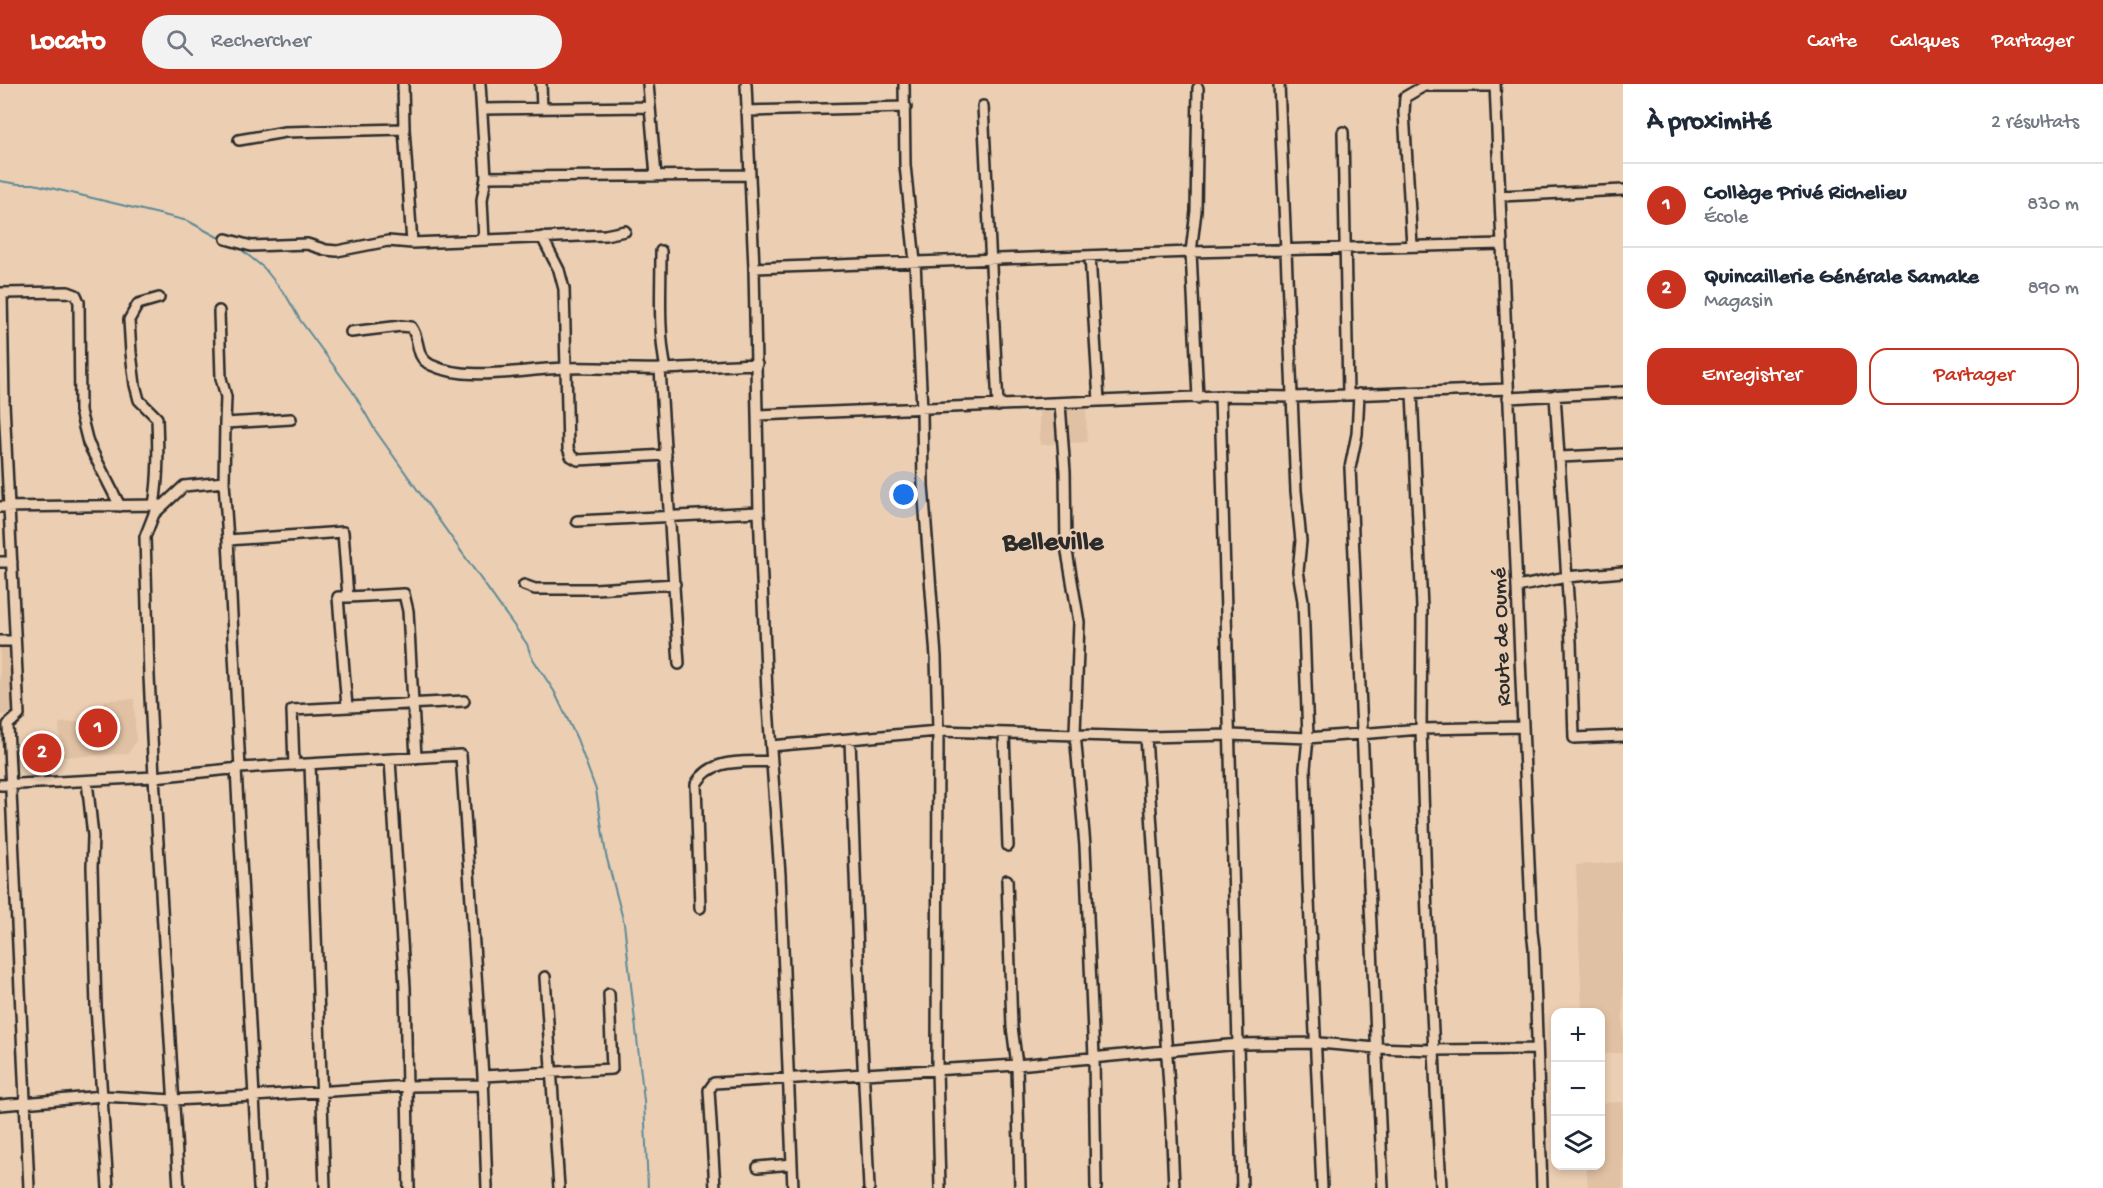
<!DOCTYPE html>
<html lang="fr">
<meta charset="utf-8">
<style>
body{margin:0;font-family:"Gochi Hand",sans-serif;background:#f2f2f3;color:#1f2937}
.controls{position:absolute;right:18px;bottom:18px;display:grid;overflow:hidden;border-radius:12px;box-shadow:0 3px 9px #0003}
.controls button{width:54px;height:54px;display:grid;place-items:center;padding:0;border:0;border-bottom:2px solid #e0e1e3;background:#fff;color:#1f2937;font:30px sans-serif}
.you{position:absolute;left:904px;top:411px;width:21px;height:21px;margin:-15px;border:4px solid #fff;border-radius:50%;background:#1a73e8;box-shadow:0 0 0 9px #1a73e833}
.badge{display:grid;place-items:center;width:39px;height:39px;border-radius:50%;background:#c8321e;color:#fff;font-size:20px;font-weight:700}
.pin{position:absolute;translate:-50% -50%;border:3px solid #fff;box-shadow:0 2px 6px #0006}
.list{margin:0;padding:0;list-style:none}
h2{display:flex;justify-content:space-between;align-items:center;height:78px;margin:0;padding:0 24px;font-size:26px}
h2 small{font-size:20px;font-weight:400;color:#747a83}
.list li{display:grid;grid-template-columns:39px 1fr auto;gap:18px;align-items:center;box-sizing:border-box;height:84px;padding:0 24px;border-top:2px solid #e0e1e3}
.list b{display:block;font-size:22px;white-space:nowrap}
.list p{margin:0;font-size:20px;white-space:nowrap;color:#747a83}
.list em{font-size:20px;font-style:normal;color:#747a83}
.actions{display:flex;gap:12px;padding:18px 24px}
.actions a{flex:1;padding:14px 0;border:2px solid #c8321e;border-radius:18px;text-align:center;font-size:21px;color:#c8321e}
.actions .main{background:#c8321e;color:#fff}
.icon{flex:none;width:33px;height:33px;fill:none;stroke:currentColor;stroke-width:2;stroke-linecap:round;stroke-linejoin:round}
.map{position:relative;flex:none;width:1623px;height:1104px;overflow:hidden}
header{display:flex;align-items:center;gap:36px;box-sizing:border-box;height:84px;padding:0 30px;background:#c8321e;color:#fff}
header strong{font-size:28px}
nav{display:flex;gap:33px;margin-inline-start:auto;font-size:21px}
.search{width:420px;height:54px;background:#f2f2f3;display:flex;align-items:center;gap:15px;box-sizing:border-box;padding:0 21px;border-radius:33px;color:#747a83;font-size:22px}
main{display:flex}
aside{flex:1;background:#fff}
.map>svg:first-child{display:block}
.built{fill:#e0c1a3}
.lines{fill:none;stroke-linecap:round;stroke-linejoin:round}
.stream{stroke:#5d8a97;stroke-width:2}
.minor-casing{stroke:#2b2b2b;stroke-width:14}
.minor{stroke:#eccfb3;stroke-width:9}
.labels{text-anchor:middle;stroke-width:4.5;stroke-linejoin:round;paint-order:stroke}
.street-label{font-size:22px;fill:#2b2b2b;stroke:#eccfb3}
.district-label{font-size:28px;font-weight:bold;fill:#2b2b2b;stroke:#eccfb3}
</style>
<header>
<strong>Locato</strong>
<div class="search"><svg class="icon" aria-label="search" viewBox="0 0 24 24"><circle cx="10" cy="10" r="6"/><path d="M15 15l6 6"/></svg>Rechercher</div>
<nav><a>Carte</a><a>Calques</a><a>Partager</a></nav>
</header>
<main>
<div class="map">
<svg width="1623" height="1104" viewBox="0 0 1623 1104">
<rect width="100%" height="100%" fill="#eccfb3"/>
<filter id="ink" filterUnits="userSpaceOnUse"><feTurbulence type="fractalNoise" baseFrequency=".0167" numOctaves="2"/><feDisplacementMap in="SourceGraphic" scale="12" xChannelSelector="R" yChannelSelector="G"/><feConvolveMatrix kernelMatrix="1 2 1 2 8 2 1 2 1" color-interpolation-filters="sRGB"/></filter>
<g filter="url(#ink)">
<path class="built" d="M1086,324L1087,358L1040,361L1039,326Z
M0,562H10L12,630L0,631Z
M134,615L136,657L128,670L61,673L59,639L104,636V616Z
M1623,778V969L1601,970L1600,928H1582L1576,781Z
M1623,1018V1104H1588L1586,1082H1600L1601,1019Z"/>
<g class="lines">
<path class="stream" d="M0,97L18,100H34L188,137L223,156
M231,160L243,167L264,184L287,213L300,236L353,308L375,346L527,560L531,572L554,607L577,655L596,706L606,771L624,839L644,1017L648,1104"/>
<defs>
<path id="minor" d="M403,0L404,45L412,159
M480,0L486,93L750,91
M541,0L542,24
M648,0L656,92
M746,0L754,184L759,428L767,609L780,791L793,1104
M904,0L905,81L915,178L922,325L923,401L936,573L938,647L937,984L940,1104
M1279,0L1296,407L1301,457L1298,487L1303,517L1308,654L1305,684L1308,794L1322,1104
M1495,0L1532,848L1534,864L1542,1104
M1198,4L1196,127L1191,168L1198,314
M983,22L998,322
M483,25L649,23
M746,27L906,23
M1343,48L1348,311
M239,56L285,48L404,45
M1500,112L1623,106
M542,153L559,186L564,205L568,364L571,372L578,376L666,371
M226,155L251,162L307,160L326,166L337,167L388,157L412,159L605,151L625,147
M484,156L482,116L486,93
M1412,162L1404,28L1405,13L1424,2H1495
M661,167C661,206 658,246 666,285
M1090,172L1099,317
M754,184L1191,168L1502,160
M0,209H2L4,319L19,631L8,641L29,1104
M2,209L68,208L76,211L79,218L80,327L88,359L120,422
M219,227L221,294L226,313L225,339
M351,248L401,242L411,243C421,256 414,273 431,281C469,299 528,284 568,284C599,283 630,286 660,285C692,284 725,281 757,280
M660,285L679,580
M1412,309L1422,524L1421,645L1427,832L1441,1104
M1359,310L1357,350L1350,384L1383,1104
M1555,311L1571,558L1574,654L1623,652
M1220,312L1242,1104
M1508,314L1623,308
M1060,320L1065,388L1066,462L1079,538L1075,649L1085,762L1094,973L1096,1104
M758,331L1220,312L1293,313L1508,305
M291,335L225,339L224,398L228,456L343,448L348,513H338L347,623
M1560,373L1623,370
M154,421C159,392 158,364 157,334L139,316L135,301L131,269L129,236L138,220L159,214
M0,423L160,421
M577,437L759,428
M228,456L240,684
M0,478H12
M524,501L535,505H595L675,500
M1517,503L1566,493L1623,488
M348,513L404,510L408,527L416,674
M0,557H15
M1004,649L1008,762
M1146,653L1171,1033L1174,1104
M850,656L859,896L869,1104
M771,662L938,647L1146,653L1230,651L1308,654L1421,645L1523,643
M390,676L405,903L409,1104
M310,680L325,1104
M294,681L292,626L464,617
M236,685L259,1104
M87,697L93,752L92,783L96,923L108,1104
M0,701L154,693L240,684L461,671L483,992L487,1104
M1007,796L1012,943L1017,981L1020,1104
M700,824L696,700C712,673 743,679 771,677
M545,893L559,1104
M483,992L612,985L609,910
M0,1021L103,1012L173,1016L254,1012L408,1002L484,1001
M758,1083L792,1080
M179,1104L154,693L149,592L145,453L154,430L184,402L224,398
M715,1104L709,1006L714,999L1017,981L1239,960L1319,959L1376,964L1433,966L1537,965"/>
</defs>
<use href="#minor" class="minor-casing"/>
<use href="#minor" class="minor"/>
</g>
</g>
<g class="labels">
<g class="street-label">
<text transform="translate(1499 553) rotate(-92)" y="8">Route de Oumé</text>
</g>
<g class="district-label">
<text x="1053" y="465">Belleville</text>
</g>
</g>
</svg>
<div class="controls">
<button>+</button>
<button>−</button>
<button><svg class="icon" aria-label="layers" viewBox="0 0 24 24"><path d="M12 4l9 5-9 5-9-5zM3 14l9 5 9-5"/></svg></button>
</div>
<div class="you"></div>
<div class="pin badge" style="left:98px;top:644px">1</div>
<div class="pin badge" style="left:42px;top:669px">2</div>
</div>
<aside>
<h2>À proximité<small>2 résultats</small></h2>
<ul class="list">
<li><span class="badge">1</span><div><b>Collège Privé Richelieu</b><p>École</p></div><em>830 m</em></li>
<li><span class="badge">2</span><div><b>Quincaillerie Générale Samake</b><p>Magasin</p></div><em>890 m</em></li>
</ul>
<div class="actions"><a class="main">Enregistrer</a><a>Partager</a></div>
</aside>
</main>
